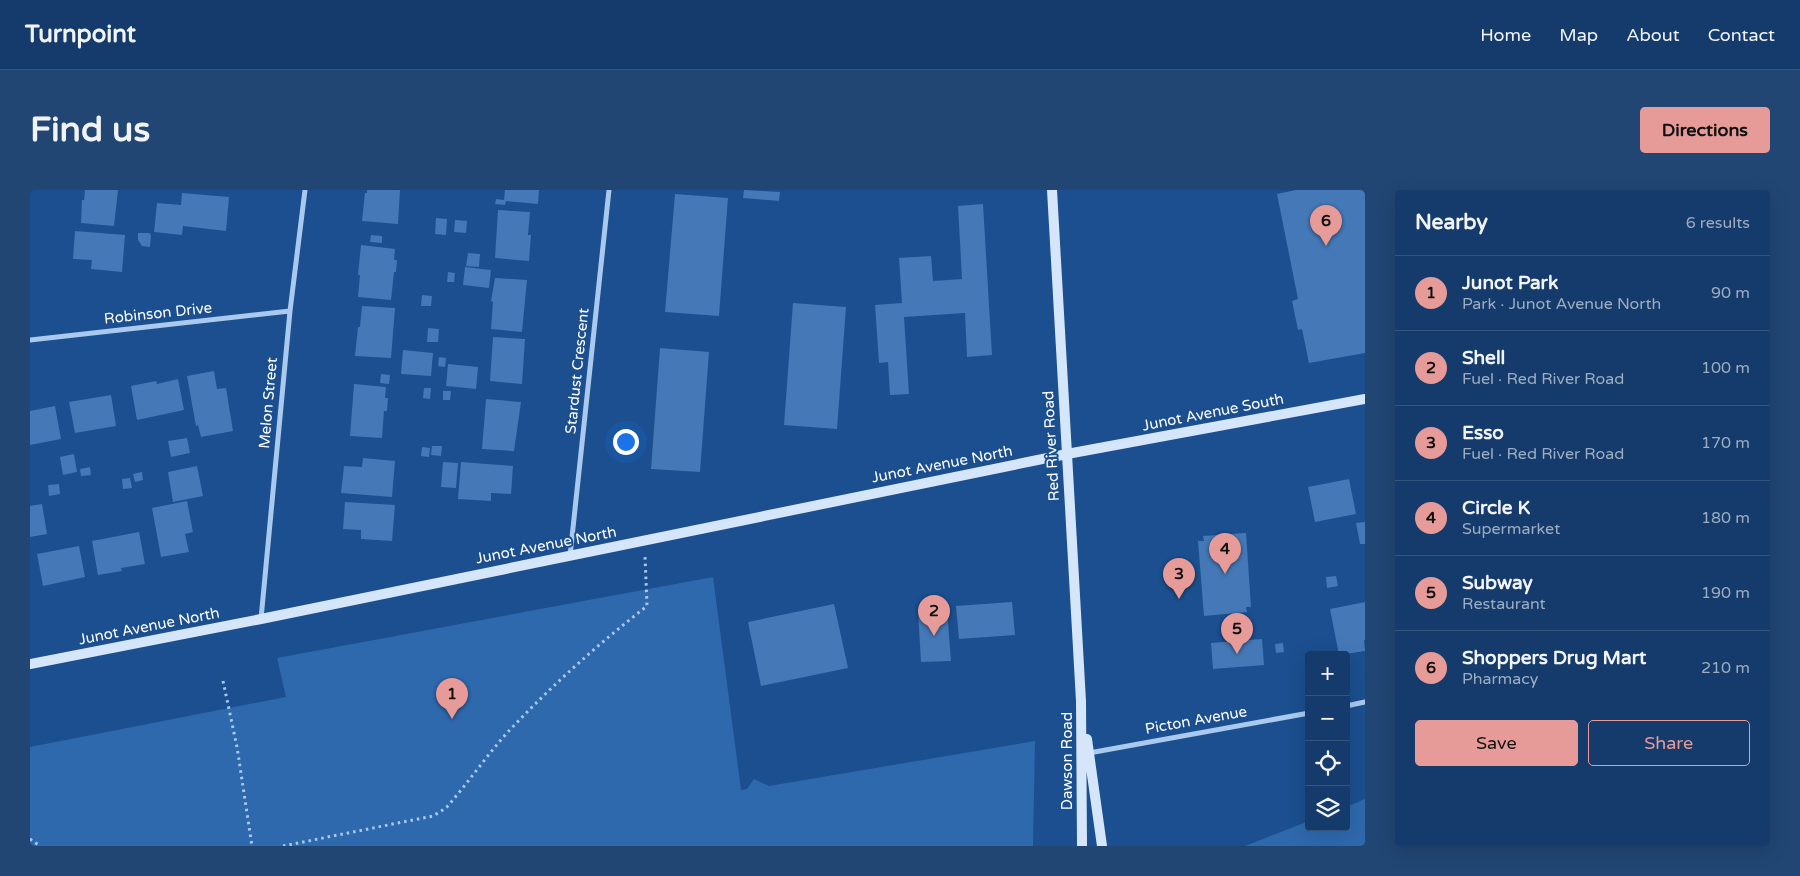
<!DOCTYPE html>
<meta charset="utf-8">
<style>
body{margin:0;font-family:"Varela Round",sans-serif;background:#214673;color:#f1f3f6}
.controls{position:absolute;right:15px;bottom:15px;display:grid;overflow:hidden;border-radius:5px;box-shadow:0 5px 20px #0002}
.controls button{width:45px;height:45px;display:grid;place-items:center;padding:0;border:0;border-bottom:1px solid #33557e;background:#143b6b;color:#f1f3f6;font:25px sans-serif}
.you{position:absolute;left:595px;top:251px;width:18px;height:18px;margin:-12px;border:4px solid #fff;border-radius:50%;background:#1a73e8;box-shadow:0 0 0 8px #1a73e833}
.badge{display:grid;place-items:center;width:32px;height:32px;border-radius:50%;background:#e69b98;color:#111;font-size:16px;font-weight:700}
.pin{position:absolute;translate:-50% -41px;filter:drop-shadow(0 1px 2px #0008)}
.pin::after{content:'';position:absolute;top:26px;width:18px;height:15px;background:inherit;clip-path:polygon(0 0,100% 0,50% 100%)}
.list{margin:0;padding:0;list-style:none}
h2{display:flex;justify-content:space-between;align-items:center;height:65px;margin:0;padding:0 20px;font-size:21px}
h2 small{font-size:16px;font-weight:400;color:#9dadc1}
.list li{display:grid;grid-template-columns:32px 1fr auto;gap:15px;align-items:center;box-sizing:border-box;height:75px;padding:0 20px;border-top:1px solid #33557e}
.list b{display:block;font-size:19px;white-space:nowrap}
.list p{margin:0;font-size:16px;white-space:nowrap;color:#9dadc1}
.list em{font-size:16px;font-style:normal;color:#9dadc1}
.actions{display:flex;gap:10px;padding:15px 20px}
.actions a{flex:1;padding:11px 0;border:1px solid #e69b98;border-radius:5px;text-align:center;font-size:18px;color:#e69b98}
.actions .main{background:#e69b98;color:#111}
.icon{flex:none;width:28px;height:28px;fill:none;stroke:currentColor;stroke-width:2;stroke-linecap:round;stroke-linejoin:round}
.map{position:relative;flex:none;width:1335px;height:656px;overflow:hidden;border-radius:5px}
header{display:flex;align-items:center;gap:30px;box-sizing:border-box;height:70px;padding:0 25px;background:#143b6b;border-bottom:1px solid #33557e}
header strong{font-size:24px}
nav{display:flex;gap:28px;margin-inline-start:auto;font-size:18px}
.intro{display:flex;align-items:center;justify-content:space-between;box-sizing:border-box;height:120px;padding:0 30px}
h1{margin:0;font-size:35px}
.button{padding:12px 22px;border-radius:5px;background:#e69b98;color:#111;font-size:18px;font-weight:700}
main{display:flex;gap:30px;padding:0 30px}
aside{flex:1;background:#143b6b;border-radius:5px;box-shadow:0 5px 20px #0002}
.map>svg:first-child{display:block}
.green{fill:#2e69ad}
.building{fill:#4478b7}
.lines{fill:none;stroke-linecap:round;stroke-linejoin:round}
.path{stroke:#a9c9ee;stroke-width:3;stroke-dasharray:2.5 4;stroke-linecap:butt}
.street{stroke:#a9c9ee;stroke-width:5}
.secondary{stroke:#d6e6fa;stroke-width:10}
.labels{text-anchor:middle;stroke-width:4;stroke-linejoin:round;paint-order:stroke}
.street-label{font-size:15px;fill:#fff;stroke:#1b4f8f}
</style>
<header>
<strong>Turnpoint</strong>
<nav><a>Home</a><a>Map</a><a>About</a><a>Contact</a></nav>
</header>
<div class="intro"><h1>Find us</h1><a class="button">Directions</a></div>
<main>
<div class="map">
<svg width="1335" height="656" viewBox="0 0 1335 656">
<rect width="100%" height="100%" fill="#1b4f8f"/>
<path class="green" d="M683,387L711,600L717,599L724,589L739,596L1005,551L1003,656H0V557L256,507L247,468Z
M1335,609V656H1215L1279,631V637H1316V617Z"/>
<path class="building" d="M55,0H88L84,36L51,33L52,10H54Z
M337,0H370L368,34L332,31L335,3H337Z
M475,0H509L508,14L476,11L475,15L465,14L466,9L474,10Z
M714,0L750,2L749,11L713,8Z
M1266,0H1335V163L1279,173L1272,139L1268,140L1262,111L1268,109L1247,4Z
M152,3L199,7L196,41L153,36L152,45L124,42L127,13L151,15Z
M645,4L698,8L689,126L635,122Z
M953,14L962,165L937,167L935,123L874,127L879,204L860,205L858,172L849,173L845,115L872,113L869,68L901,66L903,91L932,89L928,16Z
M468,20L500,22L498,45H501L499,71L465,68Z
M406,28L417,29L416,45L405,44Z
M425,30L437,31L436,43L424,42Z
M45,41L95,45L92,82L61,79L62,70L43,69Z
M108,43H119L121,45L120,57L112,56L108,50Z
M341,45L352,46V53L340,52Z
M331,55L365,59L364,70H367L366,82H364L361,110L328,107L330,85H328Z
M438,63L450,64L449,77L436,76Z
M435,77L461,80L459,98L433,95Z
M418,82L425,83L424,92H417Z
M465,88L497,90L492,142L461,139L463,112L461,111Z
M392,105L402,106L401,116H391Z
M763,113L816,117L807,239L754,235Z
M332,116L365,118L361,168L325,166L328,137H330Z
M398,138L409,139L408,152H397Z
M463,147L495,149L492,194L460,191Z
M630,158L679,162L670,282L621,279Z
M373,160L403,163L401,186L371,184Z
M409,167L416,168L415,177L408,176Z
M418,174L448,177L446,199L416,196Z
M184,181L187,199L196,198L203,241L171,247L168,235L166,236L157,186Z
M351,184L360,185L359,194L350,193Z
M148,189L154,220L107,230L101,196L126,191L127,194Z
M324,194L356,197L355,208H358L357,221H354L352,248L320,246Z
M394,198H401L400,209L393,208Z
M413,201H421L420,210H413Z
M81,205L86,236L45,243L39,212Z
M456,209L491,212L484,261L452,259Z
M25,216L31,249L0,255V221Z
M157,248L160,263L141,267L138,251Z
M402,256H412L411,266L401,265Z
M392,257L400,258L399,267L391,266Z
M44,264L47,282L33,285L30,267Z
M333,268L365,271L362,307L311,303L314,276L332,277Z
M413,272L428,273L426,298L411,297Z
M431,272L483,276L481,304L461,303V311L428,309Z
M167,276L173,306L143,312L138,282Z
M60,277L61,285L51,286L50,279Z
M112,282L113,290L105,292L103,284Z
M100,288L102,298L93,299L92,289Z
M1319,289L1326,324L1285,332L1278,297Z
M29,294L30,304L19,306L18,295Z
M157,311L163,342L155,344L159,362L131,367L122,318Z
M315,312L365,315L362,351L331,349V340L313,339Z
M12,314L17,344L0,347V316Z
M1335,332V354H1330L1326,333Z
M109,342L115,374L91,378L92,381L68,385L62,351Z
M1216,343L1221,417H1216L1217,422L1174,426L1168,351H1174L1173,346Z
M49,356L55,387L13,396L7,364Z
M1306,386L1308,396L1297,398L1296,387Z
M982,412L985,445L929,449L926,416Z
M1335,412V450H1334L1335,461L1309,465L1300,419Z
M804,414L818,478L731,496L718,432Z
M917,420L921,471L891,472L888,421Z
M1232,449L1234,475L1183,479L1181,453Z
M1253,453L1254,462L1246,463L1245,454Z"/>
<g class="lines">
<path class="path" d="M193,491L207,557L222,656
M0,649L10,656
M253,656L403,626L416,618C437,594 455,568 476,544C520,497 567,455 617,416L615,366"/>
<path class="street" d="M0,150L260,121
M540,366L579,0
M231,429L260,121L275,0
M1316,516L1335,512
M1059,563L1279,523"/>
<path class="secondary" d="M1022,0L1051,511L1052,656
M0,474L231,429L1037,264L1335,209
M1057,549L1072,656"/>
</g>
<g class="labels">
<g class="street-label">
<text transform="translate(128 123) rotate(-6)" y="5">Robinson Drive</text>
<text transform="translate(547 181) rotate(-84)" y="5">Stardust Crescent</text>
<text transform="translate(238 213) rotate(-85)" y="5">Melon Street</text>
<text transform="translate(1183 222) rotate(-11)" y="5">Junot Avenue South</text>
<text transform="translate(1021 256) rotate(-93)" y="5">Red River Road</text>
<text transform="translate(912 274) rotate(-11)" y="5">Junot Avenue North</text>
<text transform="translate(516 355) rotate(-11)" y="5">Junot Avenue North</text>
<text transform="translate(119 436) rotate(-11)" y="5">Junot Avenue North</text>
<text transform="translate(1166 530) rotate(-10)" y="5">Picton Avenue</text>
<text transform="translate(1037 571) rotate(-90)" y="5">Dawson Road</text>
</g>
</g>
</svg>
<div class="controls">
<button>+</button>
<button>−</button>
<button><svg class="icon" aria-label="locate" viewBox="0 0 24 24"><circle cx="12" cy="12" r="6"/><path d="M12 2v4M12 18v4M2 12h4M18 12h4"/></svg></button>
<button><svg class="icon" aria-label="layers" viewBox="0 0 24 24"><path d="M12 4l9 5-9 5-9-5zM3 14l9 5 9-5"/></svg></button>
</div>
<div class="you"></div>
<div class="pin badge" style="left:422px;top:529px">1</div>
<div class="pin badge" style="left:904px;top:446px">2</div>
<div class="pin badge" style="left:1149px;top:409px">3</div>
<div class="pin badge" style="left:1195px;top:384px">4</div>
<div class="pin badge" style="left:1207px;top:464px">5</div>
<div class="pin badge" style="left:1296px;top:56px">6</div>
</div>
<aside>
<h2>Nearby<small>6 results</small></h2>
<ul class="list">
<li><span class="badge">1</span><div><b>Junot Park</b><p>Park · Junot Avenue North</p></div><em>90 m</em></li>
<li><span class="badge">2</span><div><b>Shell</b><p>Fuel · Red River Road</p></div><em>100 m</em></li>
<li><span class="badge">3</span><div><b>Esso</b><p>Fuel · Red River Road</p></div><em>170 m</em></li>
<li><span class="badge">4</span><div><b>Circle K</b><p>Supermarket</p></div><em>180 m</em></li>
<li><span class="badge">5</span><div><b>Subway</b><p>Restaurant</p></div><em>190 m</em></li>
<li><span class="badge">6</span><div><b>Shoppers Drug Mart</b><p>Pharmacy</p></div><em>210 m</em></li>
</ul>
<div class="actions"><a class="main">Save</a><a>Share</a></div>
</aside>
</main>
